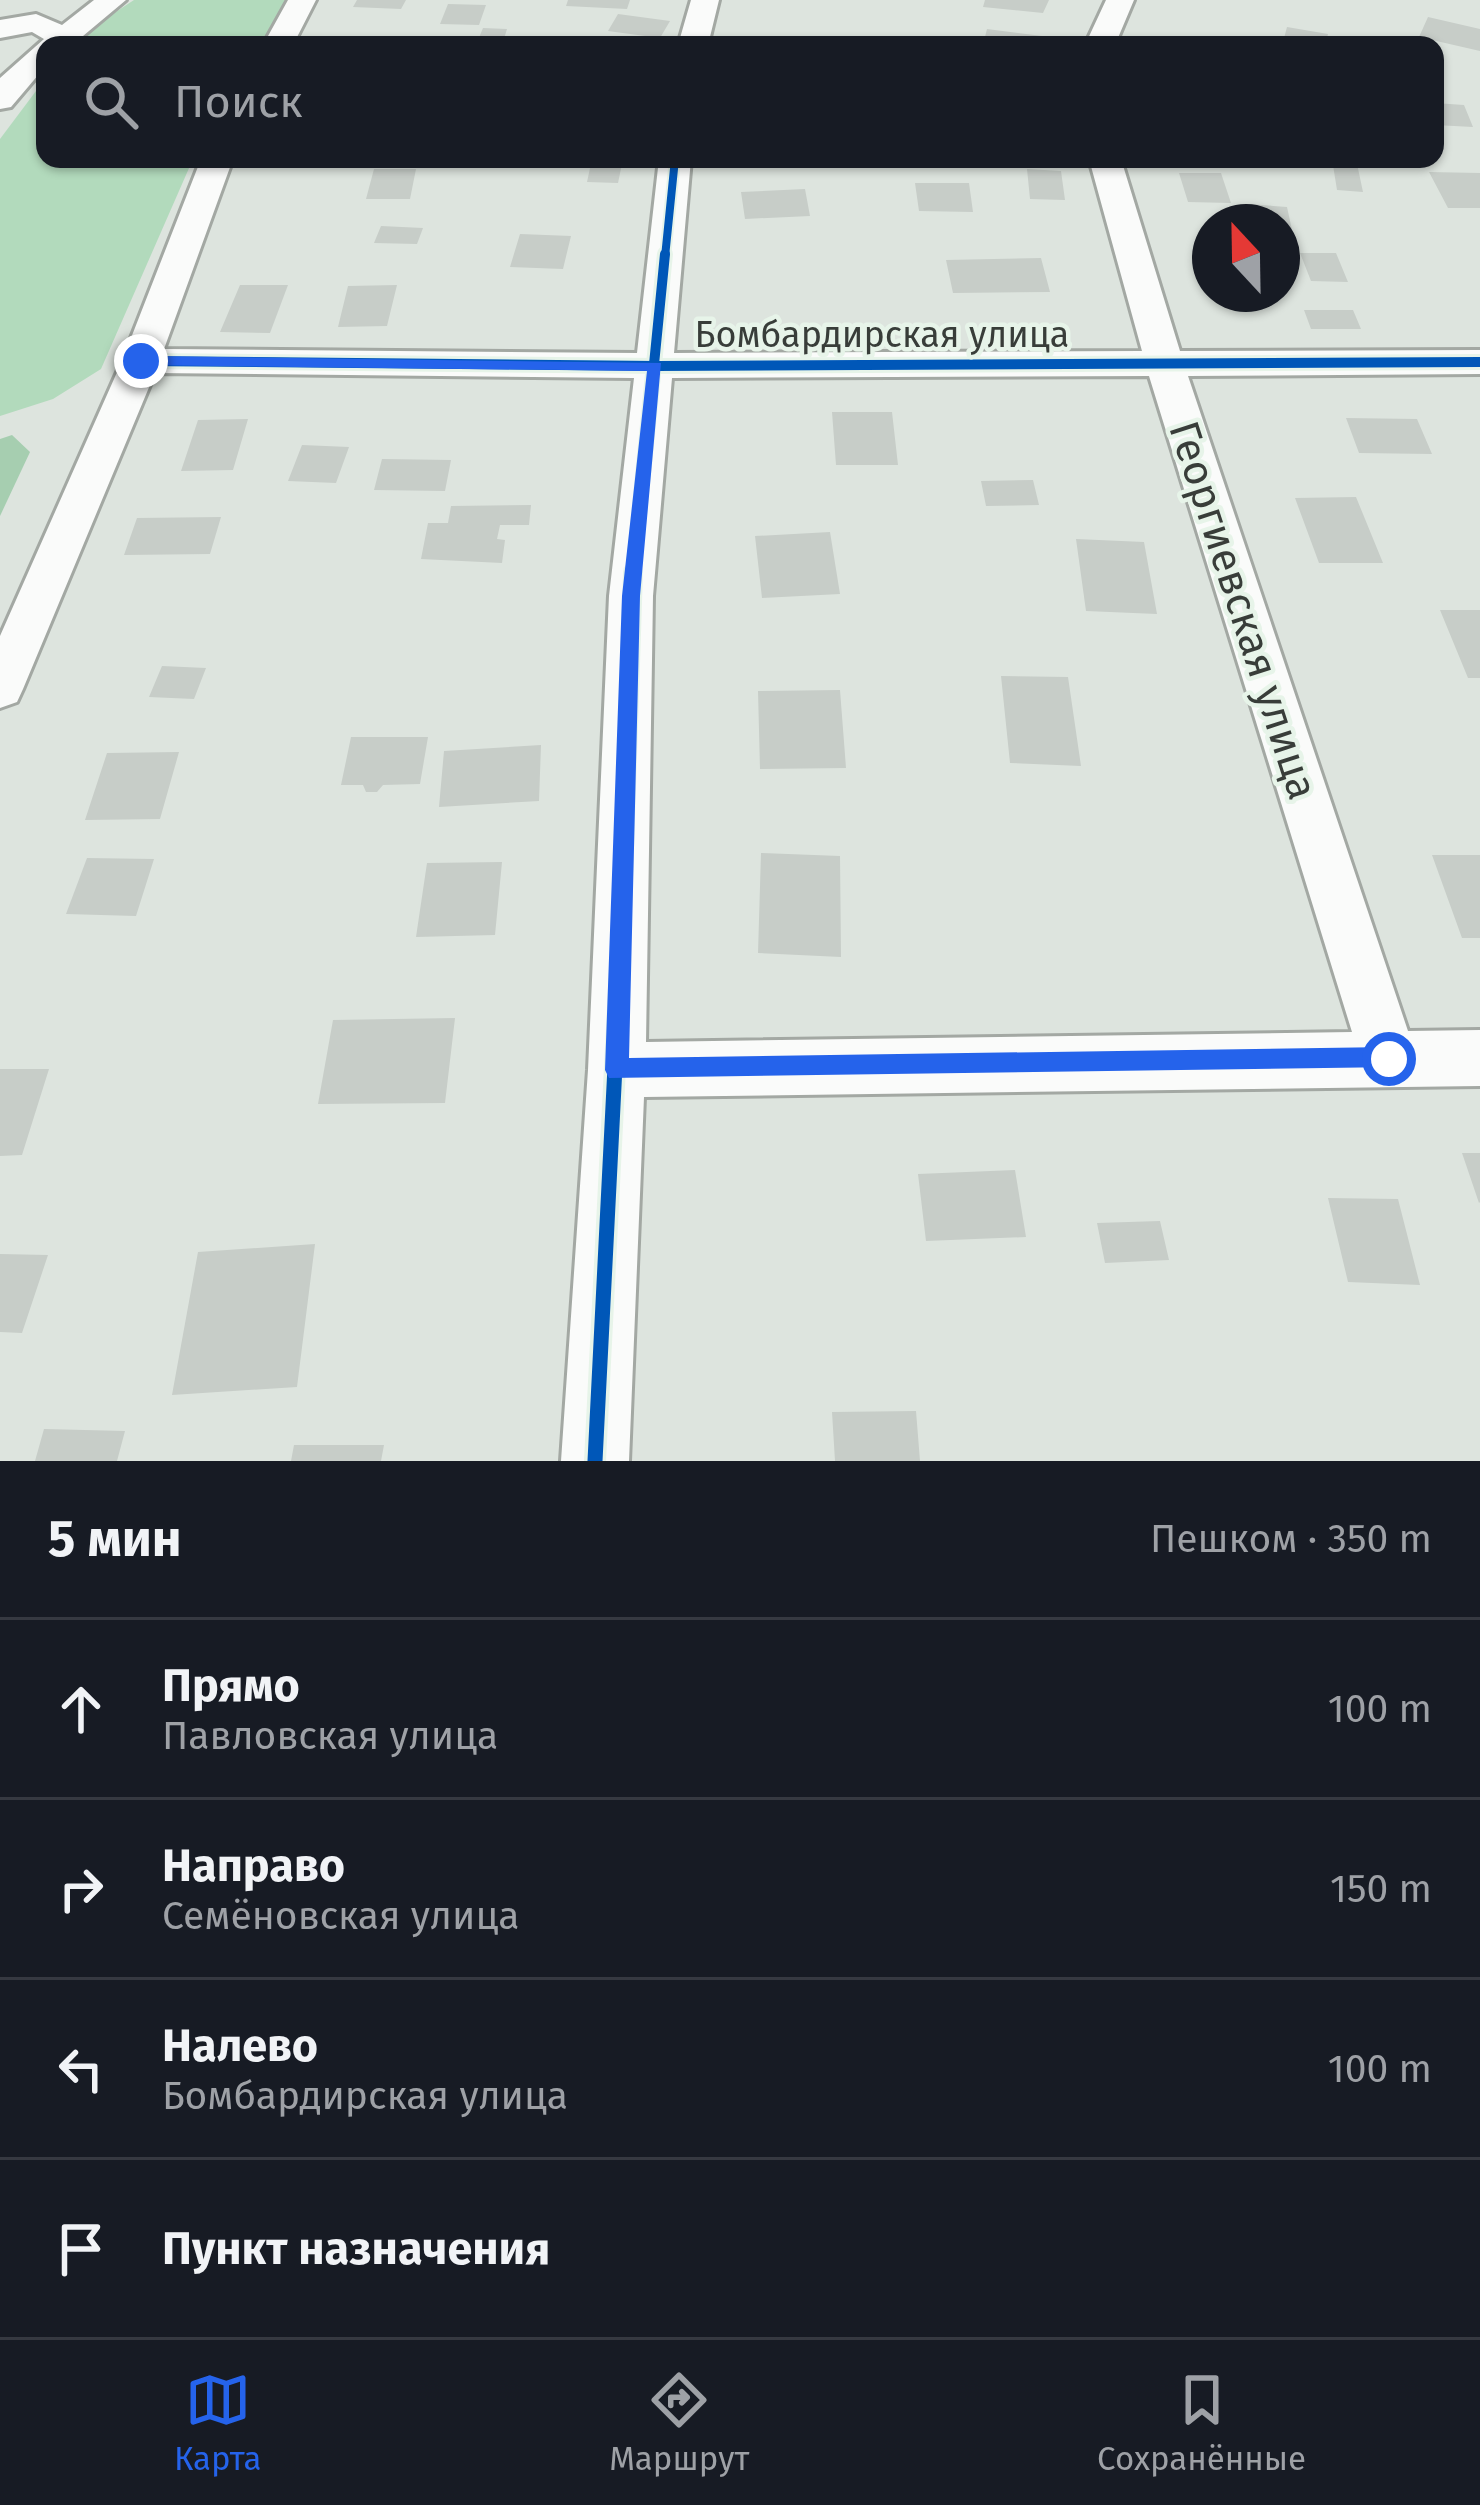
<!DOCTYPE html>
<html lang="ru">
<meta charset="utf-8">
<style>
body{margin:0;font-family:"Fira Sans",sans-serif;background:#242831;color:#f1f3f6}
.compass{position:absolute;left:1192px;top:204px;width:108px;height:108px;border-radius:50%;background:#171b24;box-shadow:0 3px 9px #0004;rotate:338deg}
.stop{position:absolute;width:36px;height:36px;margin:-27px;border:9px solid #2563eb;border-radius:50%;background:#fff}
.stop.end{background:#2563eb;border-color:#fff;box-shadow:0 3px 12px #0008}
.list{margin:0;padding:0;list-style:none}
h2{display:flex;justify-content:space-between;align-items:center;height:156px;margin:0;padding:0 48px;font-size:51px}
h2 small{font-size:39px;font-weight:400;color:#9ea1a6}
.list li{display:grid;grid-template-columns:78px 1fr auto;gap:36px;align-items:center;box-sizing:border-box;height:180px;padding:0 48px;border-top:3px solid #363941}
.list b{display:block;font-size:45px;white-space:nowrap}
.list p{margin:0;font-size:39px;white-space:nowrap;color:#9ea1a6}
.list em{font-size:39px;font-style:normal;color:#9ea1a6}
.icon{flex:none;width:66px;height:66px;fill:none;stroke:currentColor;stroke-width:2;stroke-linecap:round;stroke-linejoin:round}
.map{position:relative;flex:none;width:1480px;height:1461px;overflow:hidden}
.search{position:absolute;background:#171b24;box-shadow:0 3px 9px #0004;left:36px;right:36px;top:36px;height:132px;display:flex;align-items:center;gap:30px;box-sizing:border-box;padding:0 42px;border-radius:24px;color:#9ea1a6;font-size:45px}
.sheet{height:876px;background:#171b24}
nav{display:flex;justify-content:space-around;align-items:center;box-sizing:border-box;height:168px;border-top:3px solid #363941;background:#171b24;font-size:33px;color:#9ea1a6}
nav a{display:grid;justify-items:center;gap:6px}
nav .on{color:#2563eb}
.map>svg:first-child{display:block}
.green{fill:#b2dabc}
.forest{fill:#a6ceb0}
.building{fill:#c7cdc8}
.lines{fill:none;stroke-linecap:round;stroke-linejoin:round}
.street-casing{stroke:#a3a8a3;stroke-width:6}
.street{fill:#fafbfa;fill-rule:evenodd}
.cycleway-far3-casing{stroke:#e7f4e9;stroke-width:12}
.cycleway-far2-casing{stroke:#e7f4e9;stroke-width:16}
.cycleway-far1-casing{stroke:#e7f4e9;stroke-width:20}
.cycleway-casing{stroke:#e7f4e9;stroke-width:22}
.cycleway-far3{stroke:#0057b8;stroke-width:8}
.cycleway-far2{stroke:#0057b8;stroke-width:10}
.cycleway-far1{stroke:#0057b8;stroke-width:12}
.cycleway{stroke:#0057b8;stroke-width:15}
.route{fill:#2563eb}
.labels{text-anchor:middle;stroke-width:9;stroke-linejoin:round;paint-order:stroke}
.far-street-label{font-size:36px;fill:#383d39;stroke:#e7f4e9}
.street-label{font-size:42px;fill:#383d39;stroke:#e7f4e9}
</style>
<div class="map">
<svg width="1480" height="1461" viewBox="0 0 1480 1461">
<rect width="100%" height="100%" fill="#dde4de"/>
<path class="green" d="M134,0H288L265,45H94L79,36Z
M45,79V159H193L101,369L53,399L0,416V139Z"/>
<path class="forest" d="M12,435L30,452L0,516V439Z"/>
<path class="building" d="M357,0H406L401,9L353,7Z
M568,0H630L627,9L566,6Z
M985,0H1049L1043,13L983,7Z
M448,4L486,5L479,25L440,24Z
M618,14L670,21L660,38L608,31Z
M1428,17L1480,29V51L1419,37Z
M1287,27L1328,34L1325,45L1283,42Z
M483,28L507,29L502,45H476Z
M987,29L1042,36L1040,45H983Z
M1435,103L1464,105L1473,127L1435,125Z
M592,159H623L618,183L587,182Z
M1332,159H1356L1363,192L1337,190Z
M374,169H416L410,199H366Z
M1027,169L1061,171L1065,200L1030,199Z
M1429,172L1480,173V208H1448Z
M1179,173H1221L1231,203L1188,202Z
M915,183H969L973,212L919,211Z
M805,189L810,216L745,219L741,192Z
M1249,204L1287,207L1294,239L1282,238V222H1252Z
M381,226L423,228L417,244L374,243Z
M520,234L571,236L563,269L510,267Z
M1300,253H1336L1348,282L1311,281Z
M1041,258L1050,292L953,293L946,260Z
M240,285H288L270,333L220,332Z
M397,285L387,326L338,327L348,286Z
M1304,310H1353L1361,329H1311Z
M832,412H892L898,465H836Z
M1346,418L1417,419L1432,454L1359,453Z
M248,419L233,470L181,471L198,420Z
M302,445L349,447L336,483L288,481Z
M382,459L451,460L445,491L374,490Z
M1033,480L1039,505L986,506L981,481Z
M1356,497L1383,563H1319L1295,498Z
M531,505L529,525H500L497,539L505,540L502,563L421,559L428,523H448L451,506Z
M221,517L210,554L124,555L137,518Z
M830,532L840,594L762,598L755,536Z
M1076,539L1144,542L1157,614L1086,611Z
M1440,610H1480V678H1468Z
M162,666L206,668L194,699L149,697Z
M1001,676L1068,677L1081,766L1010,763Z
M840,690L846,768L760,769L758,691Z
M351,737H428L420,784L383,785L377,792H366L363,785H341Z
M541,745L539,801L439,807L444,751Z
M179,752L160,819L85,820L107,753Z
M761,853L840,856L841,957L758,953Z
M1432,855H1480V938H1462Z
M87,858L154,859L136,916L66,914Z
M502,862L495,935L416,937L427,863Z
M455,1018L445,1103L318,1104L333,1020Z
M0,1069H49L22,1155L0,1156Z
M1462,1153H1480V1202L1479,1203Z
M1015,1170L1026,1237L926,1241L918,1174Z
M1328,1198L1398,1199L1420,1285L1348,1282Z
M1160,1221L1169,1260L1105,1263L1097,1223Z
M315,1244L297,1387L172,1395L198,1252Z
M0,1254L48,1255L22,1333L0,1332Z
M916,1411L920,1461H835L832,1412Z
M44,1429L125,1431L117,1461H35Z
M294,1445H384L381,1461H291Z"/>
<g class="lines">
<defs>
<path id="street" d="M94,0H126L83,36L92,45H45V67L11,107L0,109V78L44,39L32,32L0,38V20L36,14L62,25Z
M288,0H316L293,45H263Z
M691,0H719L708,45H678Z
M1106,0H1134L1115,45H1085Z
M201,159H233L164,349L637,353L659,159H691L674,353L1142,351L1089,159H1121L1180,351L1480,350V374L1188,376L1408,1031L1480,1030V1086L644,1097L629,1461H561L588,1070L609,596L634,378L155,373L23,689L17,702L0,708V636L122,361ZM1149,376L1352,1032L646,1042L653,596L672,378Z"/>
</defs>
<use href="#street" class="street-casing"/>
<use href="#street" class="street"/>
<defs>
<path id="cycleway-far3" d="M665,257L675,159"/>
<path id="cycleway-far2" d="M141,361L656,366L1480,362
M633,575L665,254"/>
<path id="cycleway-far1" d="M620,971L633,572"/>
<path id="cycleway" d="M595,1461L620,968"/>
</defs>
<use href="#cycleway-far3" class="cycleway-far3-casing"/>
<use href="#cycleway-far2" class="cycleway-far2-casing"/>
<use href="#cycleway-far1" class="cycleway-far1-casing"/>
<use href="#cycleway" class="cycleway-casing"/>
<use href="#cycleway-far3" class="cycleway-far3"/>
<use href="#cycleway-far2" class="cycleway-far2"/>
<use href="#cycleway-far1" class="cycleway-far1"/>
<use href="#cycleway" class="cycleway"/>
</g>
<path class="route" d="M141,356L661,363L640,596L629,1058L1389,1047L1400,1059L1397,1067L609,1078L605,1070L622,596L647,371L136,365V358Z"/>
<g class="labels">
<g class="far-street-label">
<text x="882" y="347">Бомбардирская улица</text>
</g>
<g class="street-label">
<text transform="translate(1244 610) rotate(72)" y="15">Георгиевская улица</text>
</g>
</g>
</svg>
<svg class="compass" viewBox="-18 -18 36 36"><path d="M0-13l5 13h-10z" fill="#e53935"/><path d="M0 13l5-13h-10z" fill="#9ea1a6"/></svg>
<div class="stop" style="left:1389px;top:1059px"></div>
<div class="stop end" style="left:141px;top:361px"></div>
<div class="search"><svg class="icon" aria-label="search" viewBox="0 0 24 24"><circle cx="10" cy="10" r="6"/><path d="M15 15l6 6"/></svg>Поиск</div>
</div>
<section class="sheet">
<h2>5 мин<small>Пешком · 350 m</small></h2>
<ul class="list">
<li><svg class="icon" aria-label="ahead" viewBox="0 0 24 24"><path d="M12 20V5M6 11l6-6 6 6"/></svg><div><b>Прямо</b><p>Павловская улица</p></div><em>100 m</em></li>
<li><svg class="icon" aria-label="right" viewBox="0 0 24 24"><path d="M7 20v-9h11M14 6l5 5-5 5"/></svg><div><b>Направо</b><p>Семёновская улица</p></div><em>150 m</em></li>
<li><svg class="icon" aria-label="left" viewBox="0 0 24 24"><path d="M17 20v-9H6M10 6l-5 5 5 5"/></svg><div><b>Налево</b><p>Бомбардирская улица</p></div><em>100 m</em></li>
<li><svg class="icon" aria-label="arrive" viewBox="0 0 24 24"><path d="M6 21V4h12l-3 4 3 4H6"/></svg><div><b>Пункт назначения</b></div></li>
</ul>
</section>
<nav>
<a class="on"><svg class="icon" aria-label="map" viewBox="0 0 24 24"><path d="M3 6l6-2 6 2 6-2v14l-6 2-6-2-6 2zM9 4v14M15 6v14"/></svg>Карта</a>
<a><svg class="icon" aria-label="directions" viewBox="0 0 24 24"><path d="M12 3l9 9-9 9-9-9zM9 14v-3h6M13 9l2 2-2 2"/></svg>Маршрут</a>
<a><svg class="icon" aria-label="saved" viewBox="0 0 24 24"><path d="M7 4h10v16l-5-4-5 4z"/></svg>Сохранённые</a>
</nav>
